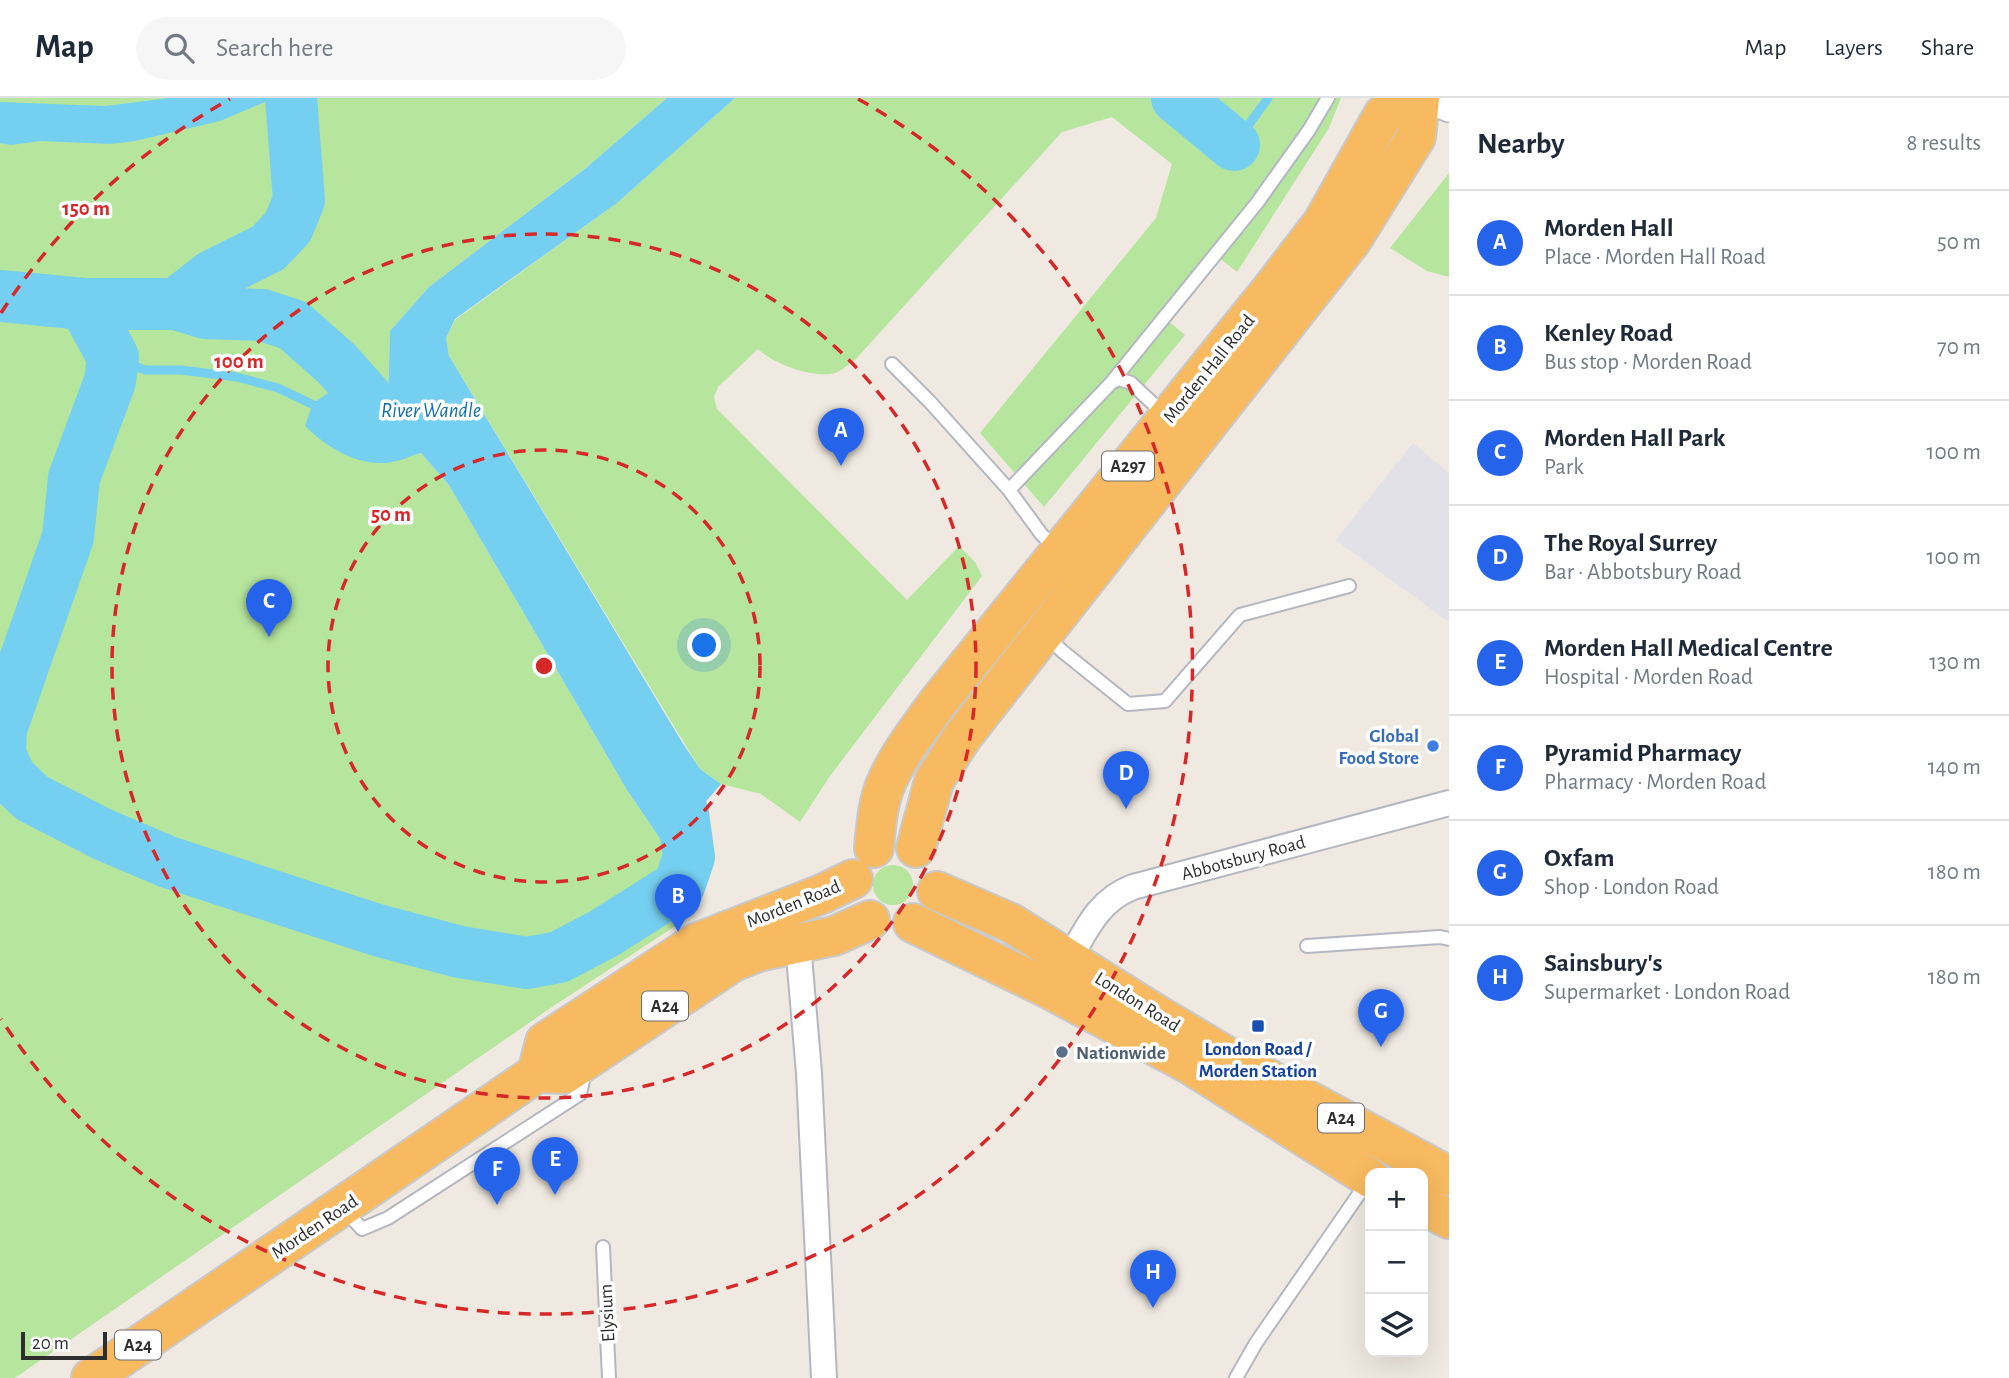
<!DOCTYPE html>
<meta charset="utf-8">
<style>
body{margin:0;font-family:"Alegreya Sans",sans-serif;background:#f6f6f7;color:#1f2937}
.controls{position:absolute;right:21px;bottom:21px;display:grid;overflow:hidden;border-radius:14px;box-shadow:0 7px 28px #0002}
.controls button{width:63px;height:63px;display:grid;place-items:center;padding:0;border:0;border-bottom:2px solid #e0e1e3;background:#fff;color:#1f2937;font:35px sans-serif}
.scale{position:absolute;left:21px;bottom:18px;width:86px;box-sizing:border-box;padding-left:7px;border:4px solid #2e2e2e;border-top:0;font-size:19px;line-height:24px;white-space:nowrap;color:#2e2e2e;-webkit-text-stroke:5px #fff;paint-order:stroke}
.you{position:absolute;left:705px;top:548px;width:24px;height:24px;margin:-18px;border:5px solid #fff;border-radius:50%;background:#1a73e8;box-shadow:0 0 0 10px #1a73e833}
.badge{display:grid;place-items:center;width:46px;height:46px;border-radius:50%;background:#2563eb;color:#fff;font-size:23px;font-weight:700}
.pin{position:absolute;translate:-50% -58px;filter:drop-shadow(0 2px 4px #0008)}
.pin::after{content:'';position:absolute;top:37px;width:24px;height:21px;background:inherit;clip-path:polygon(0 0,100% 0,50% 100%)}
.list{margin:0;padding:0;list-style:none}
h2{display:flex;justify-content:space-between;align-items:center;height:91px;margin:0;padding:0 28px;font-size:30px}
h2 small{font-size:23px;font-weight:400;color:#747a83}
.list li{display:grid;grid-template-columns:46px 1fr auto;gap:21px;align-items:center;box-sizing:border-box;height:105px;padding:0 28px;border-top:2px solid #e0e1e3}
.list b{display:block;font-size:26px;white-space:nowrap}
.list p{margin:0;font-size:23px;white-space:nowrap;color:#747a83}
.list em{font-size:23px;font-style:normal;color:#747a83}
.icon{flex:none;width:38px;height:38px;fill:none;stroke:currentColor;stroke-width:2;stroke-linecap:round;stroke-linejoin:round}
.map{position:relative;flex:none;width:1449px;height:1280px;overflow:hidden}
header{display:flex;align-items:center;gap:42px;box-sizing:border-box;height:98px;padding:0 35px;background:#fff;border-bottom:2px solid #e0e1e3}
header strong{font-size:33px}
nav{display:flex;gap:38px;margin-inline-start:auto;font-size:24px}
.search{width:490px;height:63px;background:#f6f6f7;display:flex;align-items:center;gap:18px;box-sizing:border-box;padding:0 24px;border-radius:38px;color:#747a83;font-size:26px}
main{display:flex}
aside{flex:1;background:#fff}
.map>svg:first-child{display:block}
.industrial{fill:#e3e1e8}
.green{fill:#b6e59e}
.water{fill:#75cff0}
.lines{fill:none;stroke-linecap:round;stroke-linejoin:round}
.stream{stroke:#75cff0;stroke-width:9}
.river{stroke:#75cff0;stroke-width:52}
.service-casing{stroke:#b4b7c1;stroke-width:16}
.minor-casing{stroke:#b4b7c1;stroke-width:28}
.secondary-casing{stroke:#b4b7c1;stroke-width:38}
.trunk-casing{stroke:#c9c9c9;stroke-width:42}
.service{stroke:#fff;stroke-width:12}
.minor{stroke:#fff;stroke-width:24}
.secondary{stroke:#fff;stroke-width:35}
.trunk{stroke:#f8ba60;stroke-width:38}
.ring{fill:none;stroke:#d62828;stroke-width:3.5;stroke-dasharray:12 9}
.shop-dot{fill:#3f7fe0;stroke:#fff;stroke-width:2.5}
.transit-dot{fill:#1a4fb4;stroke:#fff;stroke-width:2.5}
.service-dot{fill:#5c6f8a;stroke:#fff;stroke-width:2.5}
.labels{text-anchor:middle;stroke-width:7;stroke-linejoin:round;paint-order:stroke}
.shield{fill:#fff;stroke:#6d6d6d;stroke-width:2}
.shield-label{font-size:18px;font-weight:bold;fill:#2e2e2e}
.street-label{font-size:19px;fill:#2e2e2e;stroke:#fff}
.shop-label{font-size:19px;font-weight:bold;fill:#366cbe;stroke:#fff;text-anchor:end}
.transit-label{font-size:19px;font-weight:bold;fill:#164399;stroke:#fff}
.service-label{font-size:19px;font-weight:bold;fill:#4e5e75;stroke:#fff;text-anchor:start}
.water-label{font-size:21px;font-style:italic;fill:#0d6fa3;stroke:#fff}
.centre{fill:#d62828;stroke:#fff;stroke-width:3.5}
.ring-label{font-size:21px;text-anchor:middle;font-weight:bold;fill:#d62828;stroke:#fff;stroke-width:7;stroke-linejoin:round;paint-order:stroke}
</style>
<header>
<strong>Map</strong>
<div class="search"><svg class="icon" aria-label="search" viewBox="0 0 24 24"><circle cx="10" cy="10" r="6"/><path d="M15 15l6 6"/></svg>Search here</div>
<nav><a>Map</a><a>Layers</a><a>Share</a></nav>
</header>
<main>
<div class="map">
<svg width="1449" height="1280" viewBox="0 0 1449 1280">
<rect width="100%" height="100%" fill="#efe9e1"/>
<path class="industrial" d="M1413,345L1449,375V524L1336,442Z"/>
<path class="green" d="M0,0H667L586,70L429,189L390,233L388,302L349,264L328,295L313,305L386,365L421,355L449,387L627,692L676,764L682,797L692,817L552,909L15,1280H0Z
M735,0H1341L1329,30L1237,174L1218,159L1167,222L1185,237L1044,409L980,335L1156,120L1172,66L1112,19L1062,34L854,263C848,267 841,273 835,275C814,281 773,266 758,251L718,289L714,299L717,311L907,502L959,448L975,464L982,478L830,678L800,724L761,696L721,686L700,671L449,258L446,240L455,222L617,105Z
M1449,75V179L1427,173L1390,150Z
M873 787a20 20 0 1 1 40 0a20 20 0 1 1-40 0Z"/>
<path class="water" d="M169,0H295L290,5L265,4L220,23L135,43L110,46L41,43L11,47L0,45V4L106,8Z
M667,0H735L617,105L455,221L446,240L449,258L682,644L700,671L721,686L689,723V759L676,764L627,692L449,387L421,355C410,358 396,365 384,365C352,366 326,348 305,328L313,305L328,295L325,283L337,266L349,263L388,301L390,233L429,189L586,70Z"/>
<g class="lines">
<path class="stream" d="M1234,47L1268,0
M113,259L145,272H181L237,279L278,290L320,310"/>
<path class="river" d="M1177,0L1234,47
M0,198L84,206H176L205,215L262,217L293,227L337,266L386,321
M176,206L212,178L268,150L288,129L299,102L291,0
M0,653L1,631L68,439L74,380L110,283L113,259L84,206
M0,657L11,680L32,700L102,736L168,764L377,832L460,854L527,865L559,859L603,836L679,788L689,759L683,716L674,689"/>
<defs>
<path id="service" d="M892,266L930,304L1009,392L1042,437L1058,451
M1111,285L1257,105L1309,32L1328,0
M1009,392L1111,285L1119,281L1131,285L1164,316
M1046,537L1062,553L1128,606L1165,603L1240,517L1349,488
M1307,848L1440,839L1449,841
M345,1112L362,1131L388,1120L580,996L585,974
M603,1149L609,1280
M1236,1280L1256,1245L1368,1083"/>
<path id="minor" d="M798,846L809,975L824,1280
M1070,860C1087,830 1099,802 1133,789L1449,705"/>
<path id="secondary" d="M1438,0L1449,6"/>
<path id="trunk" d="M874,750C876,727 878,701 888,681C901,653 921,628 939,603L1274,188L1323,124L1383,17L1409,0
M916,750L934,683L963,638L1352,142L1416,39L1420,0
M937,793L1011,825L1151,913L1233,962L1449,1078
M913,825L1047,890L1189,966L1370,1080
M537,975L545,944L696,845L822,796L853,781
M1423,1107L1449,1121
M91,1280L537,975L565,976L733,864L758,854L834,838L870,822"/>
</defs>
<use href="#service" class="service-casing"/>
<use href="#minor" class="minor-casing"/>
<use href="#secondary" class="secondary-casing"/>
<use href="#trunk" class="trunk-casing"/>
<use href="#service" class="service"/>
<use href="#minor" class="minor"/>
<use href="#secondary" class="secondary"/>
<use href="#trunk" class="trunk"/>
</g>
<g class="ring">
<circle cx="544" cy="568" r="216"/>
<circle cx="544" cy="568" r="432"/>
<path d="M1 215A648 648 0 0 1 230 1M858 1A648 648 0 1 1 1 921"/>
</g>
<circle class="shop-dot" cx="1433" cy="648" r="7"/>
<rect class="transit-dot" x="1251" y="921" width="14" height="14" rx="3.5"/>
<circle class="service-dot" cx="1062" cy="954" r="7"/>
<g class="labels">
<g class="shield">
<rect x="1102" y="353.5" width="52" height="29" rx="5"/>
<rect x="642" y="893.5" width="46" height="29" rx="5"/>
<rect x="1318" y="1005.5" width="46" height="29" rx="5"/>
<rect x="115" y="1232.5" width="46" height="29" rx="5"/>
</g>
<g class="shield-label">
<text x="1128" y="374">A297</text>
<text x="665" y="914">A24</text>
<text x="1341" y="1026">A24</text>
<text x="138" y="1253">A24</text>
</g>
<g class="street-label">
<text transform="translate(1208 270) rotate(-51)" y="7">Morden Hall Road</text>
<text transform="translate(1243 759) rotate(-15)" y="7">Abbotsbury Road</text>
<text transform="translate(793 805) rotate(-22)" y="7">Morden Road</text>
<text transform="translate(1138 903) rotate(32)" y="7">London Road</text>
<text transform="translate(314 1128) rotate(-34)" y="7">Morden Road</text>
<text transform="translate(606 1215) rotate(-93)" y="7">Elysium</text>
</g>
<g class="shop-label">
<text x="1419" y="644">Global<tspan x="1419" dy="22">Food Store</tspan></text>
</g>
<g class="transit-label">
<text x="1258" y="957">London Road /<tspan x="1258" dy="22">Morden Station</tspan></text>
</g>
<g class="service-label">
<text x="1076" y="961">Nationwide</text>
</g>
<g class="water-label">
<text x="431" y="319">River Wandle</text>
</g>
</g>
<circle cx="544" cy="568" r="10" class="centre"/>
<g class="ring-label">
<text x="86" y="117">150 m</text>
<text x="239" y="270">100 m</text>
<text x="391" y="423">50 m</text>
</g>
</svg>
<div class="controls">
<button>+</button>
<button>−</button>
<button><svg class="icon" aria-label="layers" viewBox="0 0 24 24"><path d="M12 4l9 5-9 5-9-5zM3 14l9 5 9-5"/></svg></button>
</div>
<div class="scale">20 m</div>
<div class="you"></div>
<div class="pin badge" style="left:841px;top:368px">A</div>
<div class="pin badge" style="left:678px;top:834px">B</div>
<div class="pin badge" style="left:269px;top:539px">C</div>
<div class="pin badge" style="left:1126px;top:711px">D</div>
<div class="pin badge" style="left:555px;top:1097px">E</div>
<div class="pin badge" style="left:497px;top:1107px">F</div>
<div class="pin badge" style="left:1381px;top:949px">G</div>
<div class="pin badge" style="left:1153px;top:1210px">H</div>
</div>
<aside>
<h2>Nearby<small>8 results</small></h2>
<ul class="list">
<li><span class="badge">A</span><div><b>Morden Hall</b><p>Place · Morden Hall Road</p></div><em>50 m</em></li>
<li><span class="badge">B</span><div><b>Kenley Road</b><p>Bus stop · Morden Road</p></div><em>70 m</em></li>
<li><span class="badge">C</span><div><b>Morden Hall Park</b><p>Park</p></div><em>100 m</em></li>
<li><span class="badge">D</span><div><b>The Royal Surrey</b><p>Bar · Abbotsbury Road</p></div><em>100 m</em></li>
<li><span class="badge">E</span><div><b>Morden Hall Medical Centre</b><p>Hospital · Morden Road</p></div><em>130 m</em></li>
<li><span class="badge">F</span><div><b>Pyramid Pharmacy</b><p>Pharmacy · Morden Road</p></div><em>140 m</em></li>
<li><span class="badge">G</span><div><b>Oxfam</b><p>Shop · London Road</p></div><em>180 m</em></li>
<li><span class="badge">H</span><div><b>Sainsbury's</b><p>Supermarket · London Road</p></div><em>180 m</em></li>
</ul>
</aside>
</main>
